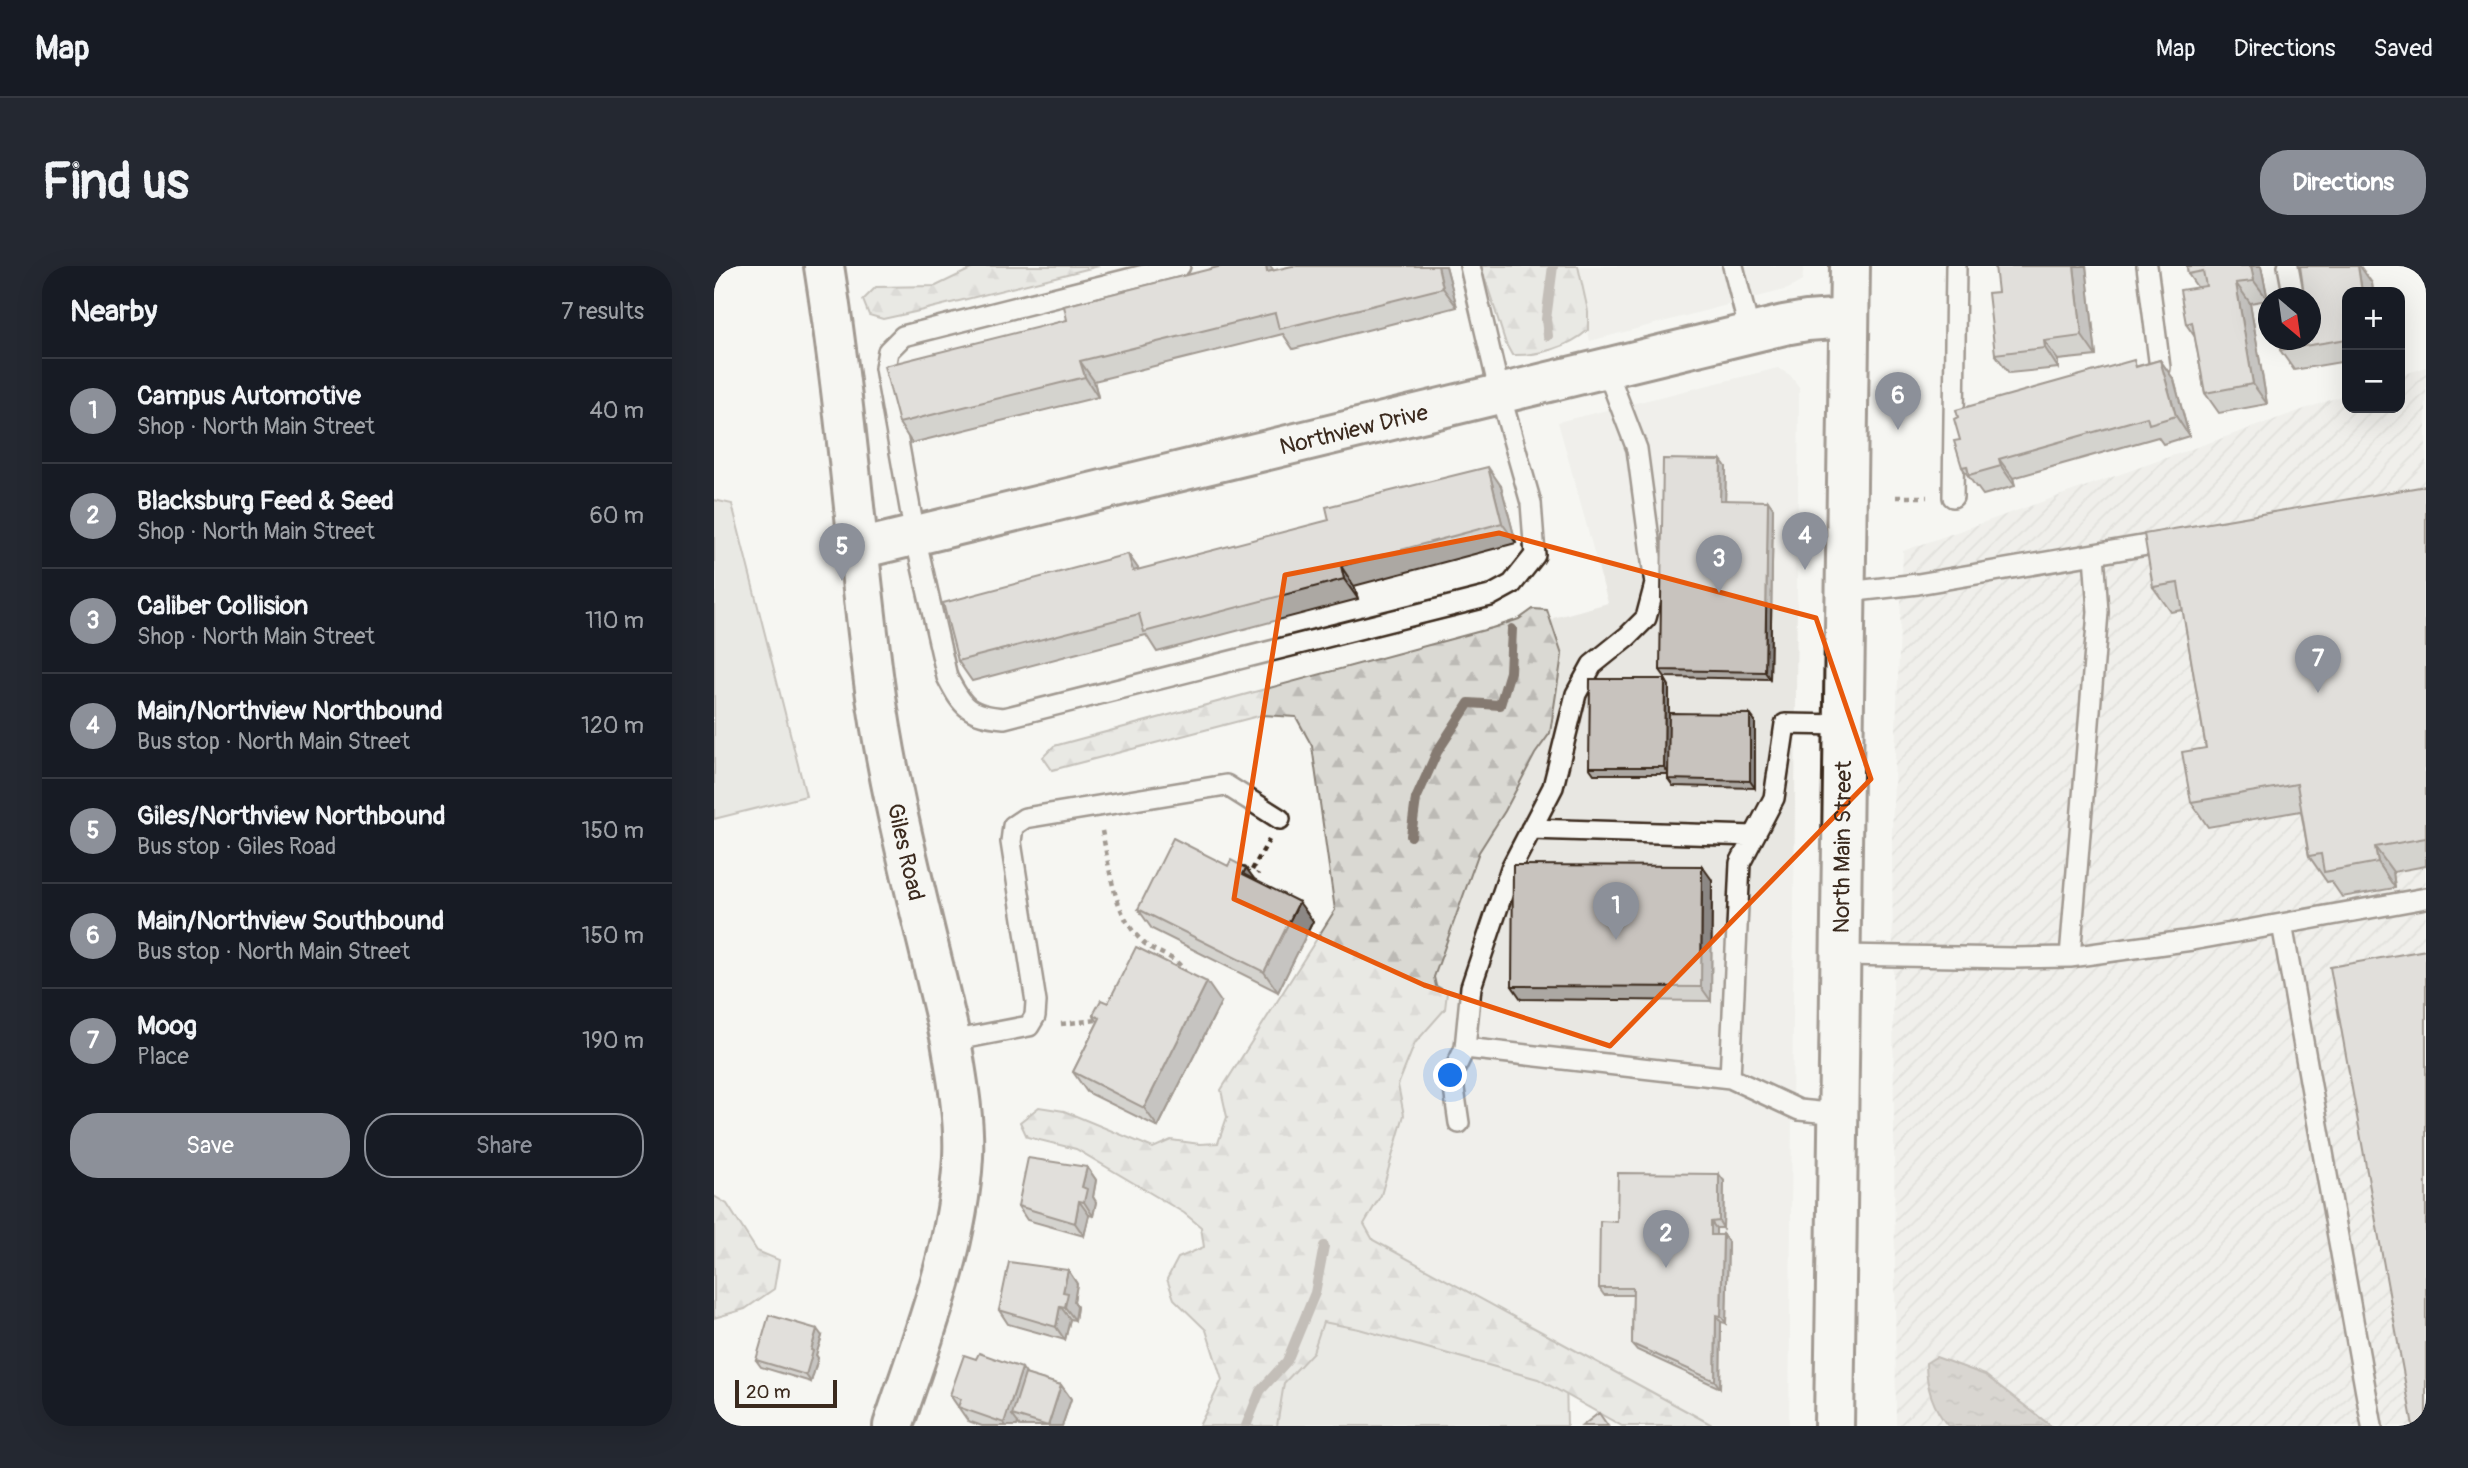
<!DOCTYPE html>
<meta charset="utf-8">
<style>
body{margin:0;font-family:Pangolin,sans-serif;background:#242831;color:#f1f3f6}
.controls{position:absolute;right:21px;top:21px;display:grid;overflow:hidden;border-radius:14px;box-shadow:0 7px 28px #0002}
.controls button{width:63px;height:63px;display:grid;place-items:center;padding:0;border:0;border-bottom:2px solid #363941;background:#171b24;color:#f1f3f6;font:35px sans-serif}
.compass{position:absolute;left:1544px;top:21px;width:63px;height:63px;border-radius:50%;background:#171b24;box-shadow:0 7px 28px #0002;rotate:151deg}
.scale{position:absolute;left:21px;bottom:18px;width:102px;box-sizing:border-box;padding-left:7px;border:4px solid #3b2a1e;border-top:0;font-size:19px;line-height:24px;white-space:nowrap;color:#3b2a1e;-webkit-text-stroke:5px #f6f6f2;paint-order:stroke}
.you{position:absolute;left:737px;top:810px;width:24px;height:24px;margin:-18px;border:5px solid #fff;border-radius:50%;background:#1a73e8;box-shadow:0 0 0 10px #1a73e833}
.badge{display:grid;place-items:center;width:46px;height:46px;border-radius:50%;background:#8c9099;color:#fff;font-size:23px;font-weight:700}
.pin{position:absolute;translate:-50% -58px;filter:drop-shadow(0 2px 4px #0008)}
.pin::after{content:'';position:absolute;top:37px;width:24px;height:21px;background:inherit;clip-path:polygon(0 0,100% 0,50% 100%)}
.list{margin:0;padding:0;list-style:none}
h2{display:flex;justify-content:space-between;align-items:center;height:91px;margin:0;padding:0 28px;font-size:30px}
h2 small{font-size:23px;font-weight:400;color:#9ea1a6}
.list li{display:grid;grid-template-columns:46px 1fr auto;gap:21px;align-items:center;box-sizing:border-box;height:105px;padding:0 28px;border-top:2px solid #363941}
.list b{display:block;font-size:26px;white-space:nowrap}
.list p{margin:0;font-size:23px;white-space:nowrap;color:#9ea1a6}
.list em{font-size:23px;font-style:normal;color:#9ea1a6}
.actions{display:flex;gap:14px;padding:21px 28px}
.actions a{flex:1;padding:16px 0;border:2px solid #8c9099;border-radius:28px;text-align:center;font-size:24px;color:#8c9099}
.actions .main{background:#8c9099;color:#fff}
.map{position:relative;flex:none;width:1712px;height:1160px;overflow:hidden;border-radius:28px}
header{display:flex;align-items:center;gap:42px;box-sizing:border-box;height:98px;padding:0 35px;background:#171b24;border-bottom:2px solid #363941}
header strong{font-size:33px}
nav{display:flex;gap:38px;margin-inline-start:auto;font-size:24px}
.intro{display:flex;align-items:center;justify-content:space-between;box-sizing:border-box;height:168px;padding:0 42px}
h1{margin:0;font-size:49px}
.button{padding:18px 32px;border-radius:28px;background:#8c9099;color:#fff;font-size:24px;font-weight:700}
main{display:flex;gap:42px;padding:0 42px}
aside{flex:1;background:#171b24;border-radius:28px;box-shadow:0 7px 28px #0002}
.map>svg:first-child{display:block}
.built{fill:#e8e7e2}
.industrial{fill:url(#industrial-furrows)}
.green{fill:#dad9d3;stroke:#8a8278;stroke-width:2}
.forest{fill:url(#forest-firs);stroke:#8a8278;stroke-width:2}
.water{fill:url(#water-ripples);stroke:#857a71;stroke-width:2}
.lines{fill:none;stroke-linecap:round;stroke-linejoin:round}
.stream{stroke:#857a71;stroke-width:10}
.service-casing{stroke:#3b2a1e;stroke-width:24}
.minor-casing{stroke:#3b2a1e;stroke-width:44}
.tertiary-casing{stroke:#3b2a1e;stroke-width:44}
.primary-casing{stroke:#3b2a1e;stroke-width:44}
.path{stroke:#3b2a1e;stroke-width:4.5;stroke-dasharray:5 5;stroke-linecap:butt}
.service{stroke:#f6f6f2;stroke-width:19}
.minor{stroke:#f6f6f2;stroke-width:38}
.tertiary{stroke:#f6f6f2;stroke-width:38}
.primary{stroke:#f6f6f2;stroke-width:38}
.wall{fill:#aca8a3;stroke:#3b2a1e;stroke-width:2}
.shaded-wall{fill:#8c8885;stroke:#3b2a1e;stroke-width:2}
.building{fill:#c8c3be;stroke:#3b2a1e;stroke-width:2}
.marked{fill:none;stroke:#e8590c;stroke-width:5;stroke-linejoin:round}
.labels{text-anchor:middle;stroke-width:5;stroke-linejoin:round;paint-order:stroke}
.street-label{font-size:23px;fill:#3b2a1e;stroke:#f6f6f2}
</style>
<header>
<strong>Map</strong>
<nav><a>Map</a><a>Directions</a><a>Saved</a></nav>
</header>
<div class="intro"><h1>Find us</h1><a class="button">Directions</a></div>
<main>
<aside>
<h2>Nearby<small>7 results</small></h2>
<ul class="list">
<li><span class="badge">1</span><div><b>Campus Automotive</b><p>Shop · North Main Street</p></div><em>40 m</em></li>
<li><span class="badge">2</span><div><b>Blacksburg Feed &amp; Seed</b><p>Shop · North Main Street</p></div><em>60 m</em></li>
<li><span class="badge">3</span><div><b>Caliber Collision</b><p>Shop · North Main Street</p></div><em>110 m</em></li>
<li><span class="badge">4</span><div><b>Main/Northview Northbound</b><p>Bus stop · North Main Street</p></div><em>120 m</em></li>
<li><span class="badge">5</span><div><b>Giles/Northview Northbound</b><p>Bus stop · Giles Road</p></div><em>150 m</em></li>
<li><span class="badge">6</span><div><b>Main/Northview Southbound</b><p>Bus stop · North Main Street</p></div><em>150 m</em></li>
<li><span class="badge">7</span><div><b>Moog</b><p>Place</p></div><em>190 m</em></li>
</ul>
<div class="actions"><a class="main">Save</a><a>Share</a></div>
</aside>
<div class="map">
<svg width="1712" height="1160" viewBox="0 0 1712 1160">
<defs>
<pattern id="industrial-furrows" width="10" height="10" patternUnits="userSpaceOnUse" patternTransform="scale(1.75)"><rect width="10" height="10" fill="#e8e7e2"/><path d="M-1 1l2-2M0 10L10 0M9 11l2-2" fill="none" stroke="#c8c6c1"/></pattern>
<pattern id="forest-firs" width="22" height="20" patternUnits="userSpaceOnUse" patternTransform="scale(1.75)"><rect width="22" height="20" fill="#dad9d3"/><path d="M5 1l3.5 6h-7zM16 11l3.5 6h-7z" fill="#bcbab5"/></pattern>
<pattern id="water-ripples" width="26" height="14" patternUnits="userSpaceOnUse" patternTransform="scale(1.75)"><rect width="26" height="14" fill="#b6b0a9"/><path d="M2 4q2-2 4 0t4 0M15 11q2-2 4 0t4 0" fill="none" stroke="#958f89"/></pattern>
</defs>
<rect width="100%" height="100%" fill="#f6f6f2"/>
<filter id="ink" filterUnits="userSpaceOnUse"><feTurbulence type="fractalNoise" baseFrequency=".0143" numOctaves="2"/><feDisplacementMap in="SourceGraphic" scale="14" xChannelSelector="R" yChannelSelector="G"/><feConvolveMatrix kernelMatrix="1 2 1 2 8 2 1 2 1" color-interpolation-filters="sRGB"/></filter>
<g filter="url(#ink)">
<path class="built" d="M860,0H1090L1088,15L1074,23L876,75Z
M1064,102L1076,109L1085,121L1075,1160H951L583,957L839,352L894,337L844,156Z"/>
<path class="industrial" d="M1712,101V1160H1182L1178,567L1189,285L1633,128V142H1686V110Z"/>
<path class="green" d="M0,234L18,238L92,530L0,553Z
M583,957L852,1111L853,1160H497Z"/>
<path class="forest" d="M263,0H385L201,46L169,53L155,49L149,34L162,21L222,20Z
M767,0H864L874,45V64C855,81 824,90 798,89L792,78Z
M819,343L833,344L848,389L836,467L821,488L791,545L765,586L720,711L722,720L733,726L731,743L701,777L684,819L690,849L667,929L650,958L659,974L1000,1160H908L824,1113L645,1063L609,1056L599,1086L570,1117L563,1160H485L508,1114L492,1064L460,1033L453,1013L464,992L490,981L487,961L470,947L362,883L313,871L306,856L325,841L350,845L439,882L457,874L486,878L504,877L513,851L507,824L621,644L598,480L582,451L548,449L338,504L329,491L340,480L778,362L805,353Z
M0,930L13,938L43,985L65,994L60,1023L31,1043L0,1052Z"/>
<path class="water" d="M1222,1091L1271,1109L1337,1160H1234C1219,1142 1212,1120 1212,1097Z"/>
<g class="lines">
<path class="stream" d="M834,70L832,53L839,0
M697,570L702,533L723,486L755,437L786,439L796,406L798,363
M532,1160L546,1125L573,1095L601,1027L610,980"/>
<defs>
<path id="service" d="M466,0L189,70L174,85L171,102L201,270L233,411C249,442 255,449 290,452L776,330L798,318L821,289L817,237L786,128L756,0
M1019,0L1036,67
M1433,0L1446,102
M1574,0L1578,21
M1239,231L1242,0
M1133,326L1204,318L1457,275
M817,563L1040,570
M1568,658L1658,1160
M1127,689L1301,692L1356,691L1478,674L1712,632
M1356,691L1384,346L1380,288
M237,775L315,760L321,750L322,736L297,576L299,560L311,552L512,519L566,553
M751,782L1016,812L1085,844L1125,848
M1016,812L1026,597L1060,532L1071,458L1131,459
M745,857L738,809L751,782L757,721L797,602L839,521L862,428L878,399L914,370L932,352L941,318L923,183L892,102"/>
<g id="minor">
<path id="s1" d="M145,283L1070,59L1093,55L1135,52"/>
</g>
<g id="tertiary">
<path id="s2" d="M110,0C132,138 142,278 160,416C176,537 210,656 237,775C243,811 251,854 249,891C244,984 208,1073 179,1160"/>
</g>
<g id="primary">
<path id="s3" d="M1120,1160L1136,0"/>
</g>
</defs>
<use href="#service" class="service-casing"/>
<use href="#minor" class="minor-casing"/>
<use href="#tertiary" class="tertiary-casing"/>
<use href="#primary" class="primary-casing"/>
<path class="path" d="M1182,231H1213
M388,565C396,603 399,649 430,677C444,689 465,690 472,709
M538,604L555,574
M539,617L544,607
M347,758L383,754L387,756"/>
<use href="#service" class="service"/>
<use href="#minor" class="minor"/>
<use href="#tertiary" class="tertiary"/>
<use href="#primary" class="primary"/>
</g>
<path class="wall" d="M508,0H556L560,5L732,0L743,41L579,83L569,68L380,115L384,131L198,177L185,157L353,54Z
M1372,0L1382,90L1344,94V102L1295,107L1281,88L1284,26Z
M1473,0H1547L1554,34L1536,37L1553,138L1505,147L1491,127L1481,71L1472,58L1483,21L1474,8Z
M1658,17L1659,26H1633V95L1580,104L1566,84L1597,32Z
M1446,94L1460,114L1475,170L1449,178L1444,171L1299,212L1301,220L1269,229L1263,221H1262L1248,201L1424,100Z
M1007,194L1012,201L1011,234L1059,242L1056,413L951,411L946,404Z
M787,220L802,277L640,320L644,333L443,386L432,369L258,415L244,395L414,288L425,304Z
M1712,220V600L1679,606L1681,622L1628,631L1617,615L1613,616L1595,590L1587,545L1494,561L1477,536L1492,482L1469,344L1457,346L1439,321Z
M951,413L955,420V447L1041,455V522L959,520L954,513V508H880L875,501Z
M514,600L532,602L541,614L599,655L564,726L438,663L424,643Z
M998,614L997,735L807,733L798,720Z
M507,736L444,861L373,826L359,806L384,756L379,749L394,737Z
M373,901L382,914L379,931L382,936L379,950L375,949L370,970L313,954L304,940Z
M1010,915L1009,962H1002V969L1014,976L1012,1057L1007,1056L1006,1122L923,1084L918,1078L919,1029H890L885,1022L903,956Z
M354,1004L363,1018L360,1035L363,1041L361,1054L356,1053L351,1074L294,1058L285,1044Z
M108,1070L102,1089L104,1092L97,1116L47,1101L42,1094Z
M313,1109L347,1119L357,1133L348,1160H306L304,1157L303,1160H268L254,1155L236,1129Z"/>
<path class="shaded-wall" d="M552,0H556L563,9L553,6Z
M724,0H732L743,41L729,22Z
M1360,0H1372L1382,90L1368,70Z
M1537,0H1547L1554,34L1540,15Z
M1644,0H1646L1658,17L1659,26H1648Z
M1522,17L1536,37L1553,138L1539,118Z
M1330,75L1344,94V102L1331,82Z
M1446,94L1460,114L1475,170L1462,150Z
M366,95L380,115L384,131L371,111Z
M1285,193L1299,212L1301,220L1287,200Z
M1007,194L1012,201L1011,241L1006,234Z
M774,201L787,220L802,277L788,257Z
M1054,235L1059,242L1056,413L1051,406Z
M414,288L428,308L419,305Z
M627,300L640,320L644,333L630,313Z
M951,413L955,420V508L950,501Z
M1036,448L1041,455V522L1036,515Z
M1661,581L1679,606L1681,622L1664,596Z
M988,600L998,614L997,735L987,721Z
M532,602L546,621L529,608Z
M585,636L599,655L564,726L550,706Z
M493,716L507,736L444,861L430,842Z
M373,901L382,914L379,931L382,936L379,950L370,936L368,921Z
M1005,908L1010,915L1009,962L1005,955Z
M365,935L375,949L370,970L361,957Z
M997,956L1002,962V976L997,969Z
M1009,969L1014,976L1012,1057L1007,1050Z
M354,1004L363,1018L360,1035L363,1041L361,1054L351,1041L349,1026Z
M346,1040L356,1053L351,1074L342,1061Z
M1002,1049L1007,1056L1006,1122L1001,1115Z
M103,1063L108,1070L102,1089L104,1092L97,1116L92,1109L97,1084Z
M308,1102L318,1116L298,1149L304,1157L303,1160H292L290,1157Z
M347,1119L357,1133L348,1160H334Z"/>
<path class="building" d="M508,0H552L553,6L578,0H724L729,22L565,63L561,47L366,95L371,111L185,157L170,100L353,54L350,40Z
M1281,0H1360L1368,70L1330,75L1331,82L1281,88L1274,27L1284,26Z
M1473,0H1537L1540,15L1522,17L1539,118L1491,127L1478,56L1472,58L1466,24L1492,20L1489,5L1474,8Z
M1586,0H1644L1648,26H1633V39H1632L1633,47V73L1566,84L1565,74H1597V32H1569L1590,28Z
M1420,94L1422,101L1446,94L1462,150L1435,158L1433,151L1285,193L1287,200L1255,209L1253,200L1248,201L1240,175L1246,174L1240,153L1244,151L1242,144Z
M949,193L1007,194L1006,234L1054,235L1051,406L946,404Z
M774,201L788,257L627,300L630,313L430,366L425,348L244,395L229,337L414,288L419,305L615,254L612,241Z
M1712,220V572L1661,581L1664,596L1610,606L1607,588L1595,590L1583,518L1477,536L1468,486L1492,482L1464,317L1439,321L1430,268Z
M876,413H951L950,501H875Z
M955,447L1036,448V515L954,513Z
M459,572L514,600L517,594L532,602L529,608L585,636L550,706L424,643Z
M799,599L988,600L987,721L798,720Z
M422,681L493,716L430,842L359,806L386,752L379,749L387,734L394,737Z
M1712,684V1160H1699L1616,701Z
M314,892L373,901L368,921L373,923L370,936L365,935L361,957L304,940Z
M904,907L1005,908V955L997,956V969H1009L1007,1050L1002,1049L1001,1115L918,1078L919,1022H885L886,955L903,956Z
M295,996L354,1004L349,1026L354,1027L351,1041L346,1040L342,1061L285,1044Z
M55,1049L103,1063L97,1084L99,1085L92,1109L42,1094Z
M265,1087L308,1102L290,1157L244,1141L247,1133L236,1129L250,1089L262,1093Z
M311,1108L347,1119L334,1160L298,1149Z
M885,1147L894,1160H868Z"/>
</g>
<path d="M0 0H1712V1160H0ZM785,267L1102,352L1157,513L896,780L710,719L520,633L571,309Z" fill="#f6f6f2" fill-opacity=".55" fill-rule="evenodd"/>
<path class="marked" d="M785,267L1102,352L1157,513L896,780L710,719L520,633L571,309Z"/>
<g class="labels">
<g class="street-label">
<text dy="8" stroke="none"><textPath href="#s1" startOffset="509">Northview Drive</textPath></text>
<text dy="8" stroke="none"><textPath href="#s3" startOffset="579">North Main Street</textPath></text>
<text dy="8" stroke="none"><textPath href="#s2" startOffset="592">Giles Road</textPath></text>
</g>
</g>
</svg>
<div class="controls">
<button>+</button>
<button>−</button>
</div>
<svg class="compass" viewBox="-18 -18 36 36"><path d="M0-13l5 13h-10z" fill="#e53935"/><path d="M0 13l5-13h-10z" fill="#9ea1a6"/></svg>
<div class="scale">20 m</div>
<div class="you"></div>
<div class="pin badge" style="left:902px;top:674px">1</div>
<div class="pin badge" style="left:952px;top:1002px">2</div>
<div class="pin badge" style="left:1005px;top:327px">3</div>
<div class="pin badge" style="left:1091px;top:304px">4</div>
<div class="pin badge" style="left:128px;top:315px">5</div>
<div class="pin badge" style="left:1184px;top:164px">6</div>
<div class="pin badge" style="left:1604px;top:427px">7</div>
</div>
</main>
